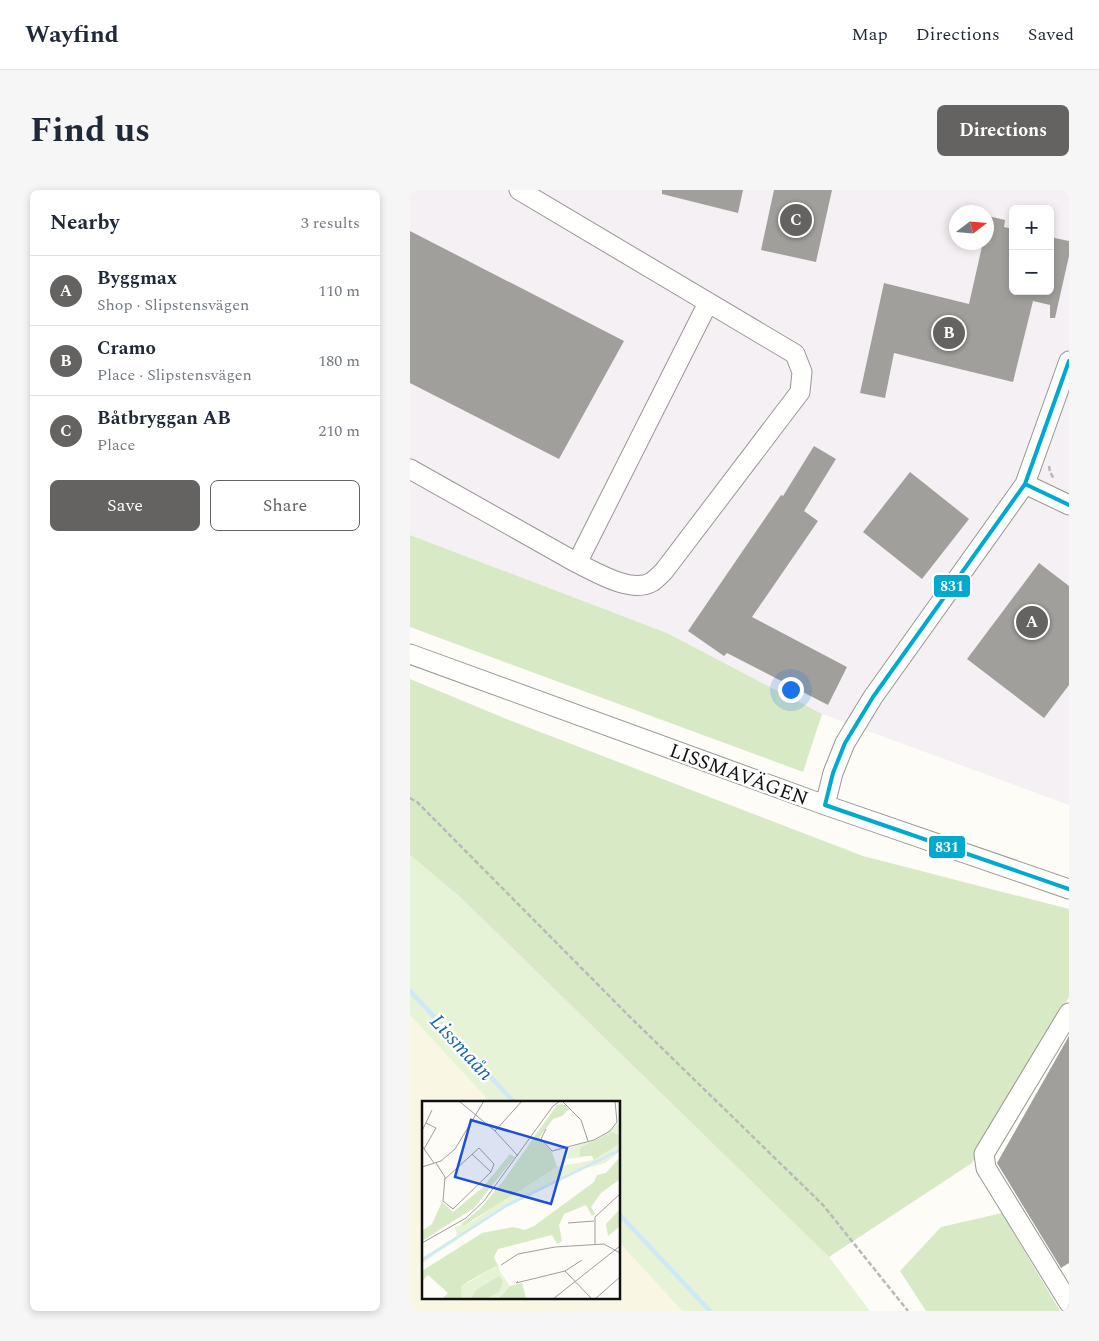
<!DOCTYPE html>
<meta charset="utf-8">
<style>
body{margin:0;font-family:Spectral,serif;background:#f6f6f7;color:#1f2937}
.controls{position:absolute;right:15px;top:15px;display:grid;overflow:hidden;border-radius:8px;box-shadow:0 2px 8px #0003}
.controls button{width:45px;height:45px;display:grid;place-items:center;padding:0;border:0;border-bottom:1px solid #e0e1e3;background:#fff;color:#1f2937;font:25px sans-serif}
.compass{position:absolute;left:539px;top:15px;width:45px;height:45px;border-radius:50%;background:#fff;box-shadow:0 2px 8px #0003;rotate:74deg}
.you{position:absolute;left:380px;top:499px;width:18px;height:18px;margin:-12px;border:4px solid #fff;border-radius:50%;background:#1a73e8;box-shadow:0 0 0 8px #1a73e833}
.badge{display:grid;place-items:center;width:32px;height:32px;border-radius:50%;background:#646362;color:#fff;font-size:16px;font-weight:700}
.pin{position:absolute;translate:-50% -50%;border:2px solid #fff;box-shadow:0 1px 5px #0006}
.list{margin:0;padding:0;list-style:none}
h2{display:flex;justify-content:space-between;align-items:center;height:65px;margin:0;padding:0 20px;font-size:21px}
h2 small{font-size:16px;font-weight:400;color:#747a83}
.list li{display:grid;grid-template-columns:32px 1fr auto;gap:15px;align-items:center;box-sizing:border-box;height:70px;padding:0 20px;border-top:1px solid #e0e1e3}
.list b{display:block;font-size:19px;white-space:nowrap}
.list p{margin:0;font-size:16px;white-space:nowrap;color:#747a83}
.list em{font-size:16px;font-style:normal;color:#747a83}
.actions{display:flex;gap:10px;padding:15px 20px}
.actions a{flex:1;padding:11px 0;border:1px solid #646362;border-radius:8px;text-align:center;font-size:18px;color:#646362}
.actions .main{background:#646362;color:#fff}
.map{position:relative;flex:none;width:659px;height:1121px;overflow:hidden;border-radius:8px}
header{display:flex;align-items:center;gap:30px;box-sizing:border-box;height:70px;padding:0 25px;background:#fff;border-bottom:1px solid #e0e1e3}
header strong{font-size:24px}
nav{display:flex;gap:28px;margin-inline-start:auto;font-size:18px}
.intro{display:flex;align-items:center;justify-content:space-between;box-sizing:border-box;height:120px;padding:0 30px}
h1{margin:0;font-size:35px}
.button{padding:12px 22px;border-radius:8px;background:#646362;color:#fff;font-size:18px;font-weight:700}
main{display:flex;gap:30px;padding:0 30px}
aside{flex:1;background:#fff;border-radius:8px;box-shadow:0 2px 8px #0003}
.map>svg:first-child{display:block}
.industrial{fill:#f5f0f3;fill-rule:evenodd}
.farmland{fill:#f9f7e4}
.green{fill:#e7f3d7}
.forest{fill:#d8eac5}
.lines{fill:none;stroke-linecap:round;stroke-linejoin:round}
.stream{stroke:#cde8f7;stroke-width:4.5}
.building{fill:#a19f9c}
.minor-casing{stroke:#979795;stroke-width:21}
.path{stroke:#b9b9b8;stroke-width:2.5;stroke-dasharray:5 2.5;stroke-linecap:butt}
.minor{stroke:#fffffe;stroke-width:19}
.bus-1-casing{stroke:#fff;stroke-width:8}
.bus-1{stroke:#00a9ce;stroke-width:4}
.labels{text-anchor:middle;stroke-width:5;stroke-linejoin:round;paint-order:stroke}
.street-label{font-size:20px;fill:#111;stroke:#fff}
.water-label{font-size:21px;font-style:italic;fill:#1768a6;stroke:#fff}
.inset-river{fill:none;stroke:#cde8f7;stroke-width:2.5}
.inset-road{fill:none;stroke:#9f9e9b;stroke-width:1}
.view{fill:#1d4ed8;fill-opacity:0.15;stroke:#1d4ed8;stroke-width:2.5}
.inset-edge{fill:none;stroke:#111;stroke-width:2.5}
.line-badge{stroke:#fff;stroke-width:2}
.badge-label{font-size:14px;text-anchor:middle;font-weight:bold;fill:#fff}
</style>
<header>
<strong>Wayfind</strong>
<nav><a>Map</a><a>Directions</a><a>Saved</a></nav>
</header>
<div class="intro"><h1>Find us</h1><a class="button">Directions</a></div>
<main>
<aside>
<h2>Nearby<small>3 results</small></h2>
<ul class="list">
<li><span class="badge">A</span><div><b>Byggmax</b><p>Shop · Slipstensvägen</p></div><em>110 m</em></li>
<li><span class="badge">B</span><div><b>Cramo</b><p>Place · Slipstensvägen</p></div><em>180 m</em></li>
<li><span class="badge">C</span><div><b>Båtbryggan AB</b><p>Place</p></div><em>210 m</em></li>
</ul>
<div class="actions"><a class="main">Save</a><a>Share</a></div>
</aside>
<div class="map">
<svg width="659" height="1121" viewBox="0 0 659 1121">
<rect width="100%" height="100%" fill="#fdfcf7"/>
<path class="industrial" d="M0,0H659V615L412,524L257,443L0,345ZM603,19H640V101H603ZM546,22H576V52H546Z"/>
<path class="farmland" d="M0,825L80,912H14V1107H209V1052L272,1121H0Z"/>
<path class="green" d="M0,665L50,707L419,1067L460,1121H272L209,1052V912H80L0,825Z"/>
<path class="forest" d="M0,345L257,443L412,524L393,582L0,437Z
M0,489L99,530L453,666L659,719V807L562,973L419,1067L50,707L0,665Z
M592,1023L650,1121H516L490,1081L531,1037Z"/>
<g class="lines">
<path class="stream" d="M0,801L104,912
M209,1024L300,1121"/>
</g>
<path class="building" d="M252,0H333L328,23L252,4Z
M364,0H422L406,72L351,60Z
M578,26L595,30L594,37L603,39V101H640V47L659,51V66L645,128H640V115L623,111L603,192L484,163L475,208L450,203L474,93L559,114L573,52H576V35Z
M0,41L214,151L149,269L0,193Z
M404,256L426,269L394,321L408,331L342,427L437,477L418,515L317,463L314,466L278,441L371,305L373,306Z
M500,282L559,329L512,389L453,342Z
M629,373L659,396V495L634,528L557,469Z
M659,846V1073L651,1078L587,973Z"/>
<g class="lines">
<defs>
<path id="minor" d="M109,0L385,164L392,182L390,202L254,381C251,384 246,389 242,392C221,404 186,382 167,373
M0,279L167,373L298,113
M615,294L659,315
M0,464L415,615L659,699
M415,615L423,583L435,553L463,507L615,294L659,171
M659,823L574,964L576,978L659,1113"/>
</defs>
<use href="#minor" class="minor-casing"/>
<path class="path" d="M639,276L640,282L644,289
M0,608L7,612L221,828L413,1015L498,1121"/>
<use href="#minor" class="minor"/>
<defs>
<path id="bus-1" d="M615,294L659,315
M415,615L423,583L435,553L463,507L615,294L659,171
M415,615L659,699"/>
</defs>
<use href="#bus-1" class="bus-1-casing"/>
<use href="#bus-1" class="bus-1"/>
</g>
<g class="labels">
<g class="street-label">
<text transform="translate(329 584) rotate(20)" y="7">LISSMAVÄGEN</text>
</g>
<g class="water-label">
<text transform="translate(52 857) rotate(47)" y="7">Lissmaån</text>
</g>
</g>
<g transform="translate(12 911)">
<rect width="198" height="198" fill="#fdfcf7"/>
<path d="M195,0H197V34L190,31L178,38L163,44V56L170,55L145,58L147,47L178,37L197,22ZM197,43V51L183,62L160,68L87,104L0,162V157L35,135L33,126L51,120L95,89L135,66L172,59ZM74,165L88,185L76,197H40L39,186Z" fill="#e7f3d7"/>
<path d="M141,3L147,8L140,15L131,18L117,37L130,51L135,66L41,125L39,123L58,108L81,80L135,4ZM190,31L197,34V43L172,59L170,55H157L159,46ZM88,53L93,56L52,107L0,140V130L10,123L20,101L31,111L61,86ZM197,57V79L179,92L169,106L173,113L170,115L164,104L142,113L137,124L140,140L135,143L130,134L76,148L72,156L78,170L74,165L47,180L39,186L40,197H21L26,192L6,174L0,180V170L60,132L91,126L103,129L112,125L172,81L175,74L184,72ZM197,109V126L186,135L184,123ZM77,175L81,181L77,191L65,197H49L54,189ZM100,182L104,197L76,198L88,185Z" fill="#d8eac5"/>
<path class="inset-river" d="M0,159L84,105L198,49"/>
<path class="inset-road" d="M37,0L73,30L96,55M140,0L159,19L166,40M124,28L119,38L130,50L172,39L188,30L195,21L193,0M0,30L10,9M73,30L100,0M0,45L12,62M2,48L14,27L4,22M14,62L23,76L21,100L31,108L69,71L50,53M0,66L19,60L33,48L62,0M23,78L57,47L72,63L69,71M146,122L172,120M0,142L44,117L62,100L131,5L138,0M173,143V116L198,93M79,164L96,153L133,146L182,143L198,152M143,170L170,198M96,180L94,182L143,170L160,159M131,198L198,145M173,198L198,176"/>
<path class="view" d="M49,19L145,47L129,103L33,76Z"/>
<rect width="198" height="198" class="inset-edge"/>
</g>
<g class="line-badge">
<rect x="523" y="384" width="38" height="24" rx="5" fill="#00a9ce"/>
<rect x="518" y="645" width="38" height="24" rx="5" fill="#00a9ce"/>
</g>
<g class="badge-label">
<text x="542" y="401">831</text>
<text x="537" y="662">831</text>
</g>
</svg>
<div class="controls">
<button>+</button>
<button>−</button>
</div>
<svg class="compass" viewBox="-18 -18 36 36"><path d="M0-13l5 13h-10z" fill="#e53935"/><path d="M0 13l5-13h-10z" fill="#747a83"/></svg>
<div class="you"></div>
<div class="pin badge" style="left:622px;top:432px">A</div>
<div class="pin badge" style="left:539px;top:143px">B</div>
<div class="pin badge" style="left:386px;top:30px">C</div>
</div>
</main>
